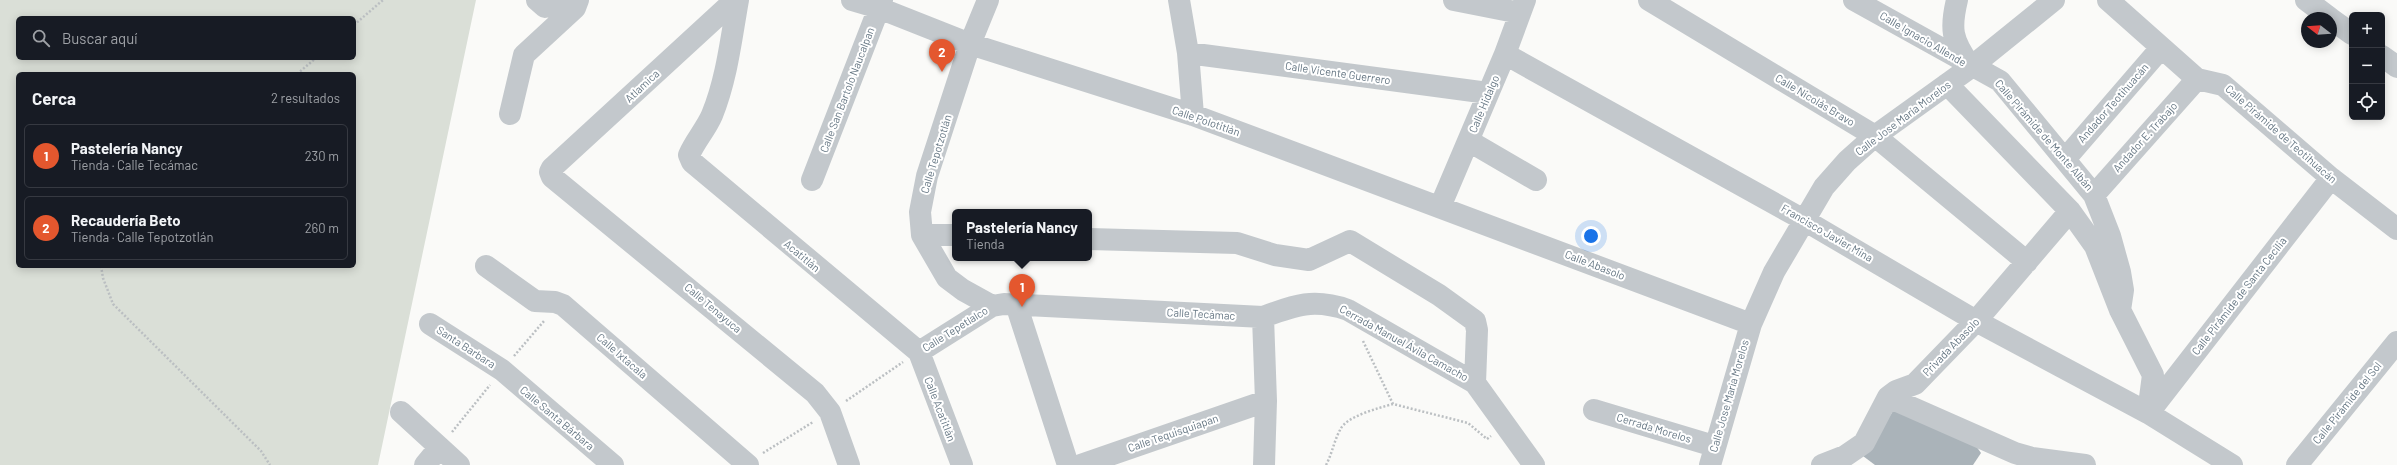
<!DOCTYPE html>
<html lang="es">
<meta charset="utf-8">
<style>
body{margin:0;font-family:Barlow,sans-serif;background:#20242c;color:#f1f3f6}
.controls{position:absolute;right:12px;top:12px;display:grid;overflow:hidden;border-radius:6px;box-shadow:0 2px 10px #0003}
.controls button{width:36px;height:36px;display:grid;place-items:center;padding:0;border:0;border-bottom:1px solid #363941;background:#171b24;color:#f1f3f6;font:20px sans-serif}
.compass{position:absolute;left:2301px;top:12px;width:36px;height:36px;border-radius:50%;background:#171b24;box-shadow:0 2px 10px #0003;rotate:287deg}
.you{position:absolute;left:1591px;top:236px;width:14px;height:14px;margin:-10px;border:3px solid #fff;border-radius:50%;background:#1a73e8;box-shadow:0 0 0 6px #1a73e833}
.badge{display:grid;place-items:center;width:26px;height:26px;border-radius:50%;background:#e4572e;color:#fff;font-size:13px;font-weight:700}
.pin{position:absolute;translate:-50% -33px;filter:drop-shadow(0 1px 2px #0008)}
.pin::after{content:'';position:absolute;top:21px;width:14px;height:12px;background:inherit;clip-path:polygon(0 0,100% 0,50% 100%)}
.popup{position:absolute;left:952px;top:209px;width:140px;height:52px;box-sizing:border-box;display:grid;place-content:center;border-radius:6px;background:#171b24;filter:drop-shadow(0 1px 3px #0005);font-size:13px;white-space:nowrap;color:#9ea1a6}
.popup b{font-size:15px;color:#f1f3f6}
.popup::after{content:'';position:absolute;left:50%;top:100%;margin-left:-8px;border:8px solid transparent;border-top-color:#171b24}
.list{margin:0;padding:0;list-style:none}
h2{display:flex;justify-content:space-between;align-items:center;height:52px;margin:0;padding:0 16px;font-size:17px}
h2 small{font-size:13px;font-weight:400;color:#9ea1a6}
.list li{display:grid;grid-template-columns:26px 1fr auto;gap:12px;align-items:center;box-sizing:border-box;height:64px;margin:0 8px 8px;padding:0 8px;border:1px solid #363941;border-radius:6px}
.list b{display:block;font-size:15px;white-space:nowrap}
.list p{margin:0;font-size:13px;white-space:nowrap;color:#9ea1a6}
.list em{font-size:13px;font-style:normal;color:#9ea1a6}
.icon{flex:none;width:22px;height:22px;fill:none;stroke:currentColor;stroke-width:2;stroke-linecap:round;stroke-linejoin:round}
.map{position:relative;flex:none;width:2397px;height:465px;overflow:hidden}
.search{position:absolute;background:#171b24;box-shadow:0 2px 10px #0003;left:16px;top:16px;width:340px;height:44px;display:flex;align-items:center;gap:10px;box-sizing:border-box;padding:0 14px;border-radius:6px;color:#9ea1a6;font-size:15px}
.panel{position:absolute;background:#171b24;box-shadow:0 2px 10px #0003;left:16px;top:72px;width:340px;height:196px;border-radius:6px}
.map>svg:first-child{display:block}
.green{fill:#dadfd7;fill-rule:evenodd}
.building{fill:#aab3b9}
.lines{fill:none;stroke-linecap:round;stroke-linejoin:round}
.path{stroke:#bbbfc2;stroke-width:2.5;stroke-dasharray:2 2;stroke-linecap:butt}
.minor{stroke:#c3c8cc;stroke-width:22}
.labels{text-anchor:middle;stroke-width:4;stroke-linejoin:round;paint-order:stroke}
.street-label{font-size:11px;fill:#657683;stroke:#fff}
</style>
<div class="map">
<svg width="2397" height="465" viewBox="0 0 2397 465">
<rect width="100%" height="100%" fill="#fafaf8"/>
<path class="green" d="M0,0H476L378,465H0ZM18,18H354V58H18ZM18,74H354V266H18Z"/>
<path class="building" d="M1897,405L1974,443L1981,453L1973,465H1875L1863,456Z"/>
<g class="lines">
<path class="path" d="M354,25L383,0
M297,74L316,58
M101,266L103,278L113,304L261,451L270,465
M1363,341L1393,404L1468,423L1487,439L1491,436
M514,356L544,321
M846,401L903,362
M452,432L490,385
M763,453L813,422
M1326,465C1332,454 1334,441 1340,430C1346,416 1379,408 1393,404"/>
<path class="minor" d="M537,0L545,7L570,0
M735,0L552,168L550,172L552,177L815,393L830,412L849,465
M738,0C731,39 727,78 712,115C706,129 695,141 689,155L692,162L919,352L962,465
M852,0L879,8L970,44L1193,115L1751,324
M988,0L970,44L927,176L920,212L922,235L947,278L963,290L992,306
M1179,0L1188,53L1193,115
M1454,0L1520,13
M1649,0L1875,136L2027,262
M1854,0L2000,81L2094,195L2110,236L2120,272L2123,290L2120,310
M1957,0C1950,29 1952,40 1969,64
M2108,0L2197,79L2223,85L2331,178L2397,229
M2306,0L2330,18
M2331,19L2352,34
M1188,53L1488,93
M1505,54L1804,220L1976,321L2148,413L2232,465
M2382,56L2397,67
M1947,84L2070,211L2095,246L2120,310L2153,375L2148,413
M510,114L524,55L575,8L578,0
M1469,141L1536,180
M2066,158L2161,48
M812,180L882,0
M2094,195L2197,79
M1440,207L1505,54L1525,0
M922,235H955
M1089,239L1237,243L1275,255L1309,260L1350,241L1439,295L1475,321L1477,330L1475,383L1534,465
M486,266L535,301L555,302L563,305L748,465
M1016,304L1068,465
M1263,317L1266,401L1264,465
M430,324L502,370L613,465
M919,352L992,306L1004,304L1263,317C1295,305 1314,298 1348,310L1475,383
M1888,397L2015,453L2032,458L2085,465
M1594,410L1714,446
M2150,411L2331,178
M401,412L459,465
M425,465L439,448
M1081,465L1266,401
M1710,465L1751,324L1774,272L1824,187L1847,161L1875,136L1971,67L2054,0
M1822,465L1845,456L1864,443L1888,397L1896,391L1915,384L1976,321L2070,211
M2297,465L2397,342"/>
</g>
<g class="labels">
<g class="street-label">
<text transform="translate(1923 39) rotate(30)" y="4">Calle Ignacio Allende</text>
<text transform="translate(1338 73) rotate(8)" y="4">Calle Vicente Guerrero</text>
<text transform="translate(642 86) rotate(-43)" y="4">Atlamica</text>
<text transform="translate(847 90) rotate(-69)" y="4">Calle San Bartolo Naucalpan</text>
<text transform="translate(1815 100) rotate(31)" y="4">Calle Nicolás Bravo</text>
<text transform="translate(2113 103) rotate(-49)" y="4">Andador Teotihuacán</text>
<text transform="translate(1484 104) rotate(-67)" y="4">Calle Hidalgo</text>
<text transform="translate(1903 118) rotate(-37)" y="4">Calle Jose María Morelos</text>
<text transform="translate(1206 121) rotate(19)" y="4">Calle Polotitlán</text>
<text transform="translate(2281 134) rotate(41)" y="4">Calle Pirámide de Teotihuacán</text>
<text transform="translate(2044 135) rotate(49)" y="4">Calle Pirámide de Monte Albán</text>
<text transform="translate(2145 137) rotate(-48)" y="4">Andador E. Trabajo</text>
<text transform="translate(936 154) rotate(-73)" y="4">Calle Tepotzotlán</text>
<text transform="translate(1827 233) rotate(30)" y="4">Francisco Javier Mina</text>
<text transform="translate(802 256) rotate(40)" y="4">Acatitlán</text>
<text transform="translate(1595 265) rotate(21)" y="4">Calle Abasolo</text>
<text transform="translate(2239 296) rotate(-52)" y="4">Calle Pirámide de Santa Cecilia</text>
<text transform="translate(713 308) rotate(40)" y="4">Calle Tenayuca</text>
<text transform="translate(1201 314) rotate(3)" y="4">Calle Tecámac</text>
<text transform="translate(955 329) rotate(-32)" y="4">Calle Tepetlalco</text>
<text transform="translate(1404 343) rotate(29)" y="4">Cerrada Manuel Ávila Camacho</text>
<text transform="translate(466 347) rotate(33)" y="4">Santa Barbara</text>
<text transform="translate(1951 347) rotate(-46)" y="4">Privada Abasolo</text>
<text transform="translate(622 356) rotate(41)" y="4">Calle Ixtacala</text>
<text transform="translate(1729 396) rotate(-74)" y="4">Calle Jose María Morelos</text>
<text transform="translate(2347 403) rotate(-51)" y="4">Calle Pirámide del Sol</text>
<text transform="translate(940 409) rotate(69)" y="4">Calle Acatitlán</text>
<text transform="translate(557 418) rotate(40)" y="4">Calle Santa Bárbara</text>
<text transform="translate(1654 428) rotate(17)" y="4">Cerrada Morelos</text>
<text transform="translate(1173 433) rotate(-19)" y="4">Calle Tequisquiapan</text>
</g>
</g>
</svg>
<div class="controls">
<button>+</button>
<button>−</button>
<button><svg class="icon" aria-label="locate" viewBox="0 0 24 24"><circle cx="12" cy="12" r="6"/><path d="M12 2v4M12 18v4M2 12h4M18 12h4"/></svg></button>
</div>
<svg class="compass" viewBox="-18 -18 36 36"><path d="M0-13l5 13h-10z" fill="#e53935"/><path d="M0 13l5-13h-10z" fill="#9ea1a6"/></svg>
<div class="you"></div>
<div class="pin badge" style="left:1022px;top:307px">1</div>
<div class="popup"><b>Pastelería Nancy</b>Tienda</div>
<div class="pin badge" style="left:942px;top:72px">2</div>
<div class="search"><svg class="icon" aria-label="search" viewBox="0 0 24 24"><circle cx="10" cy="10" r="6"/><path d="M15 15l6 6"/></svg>Buscar aquí</div>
<section class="panel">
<h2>Cerca<small>2 resultados</small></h2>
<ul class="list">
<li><span class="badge">1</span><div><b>Pastelería Nancy</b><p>Tienda · Calle Tecámac</p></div><em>230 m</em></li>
<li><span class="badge">2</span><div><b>Recaudería Beto</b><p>Tienda · Calle Tepotzotlán</p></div><em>260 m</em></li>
</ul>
</section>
</div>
